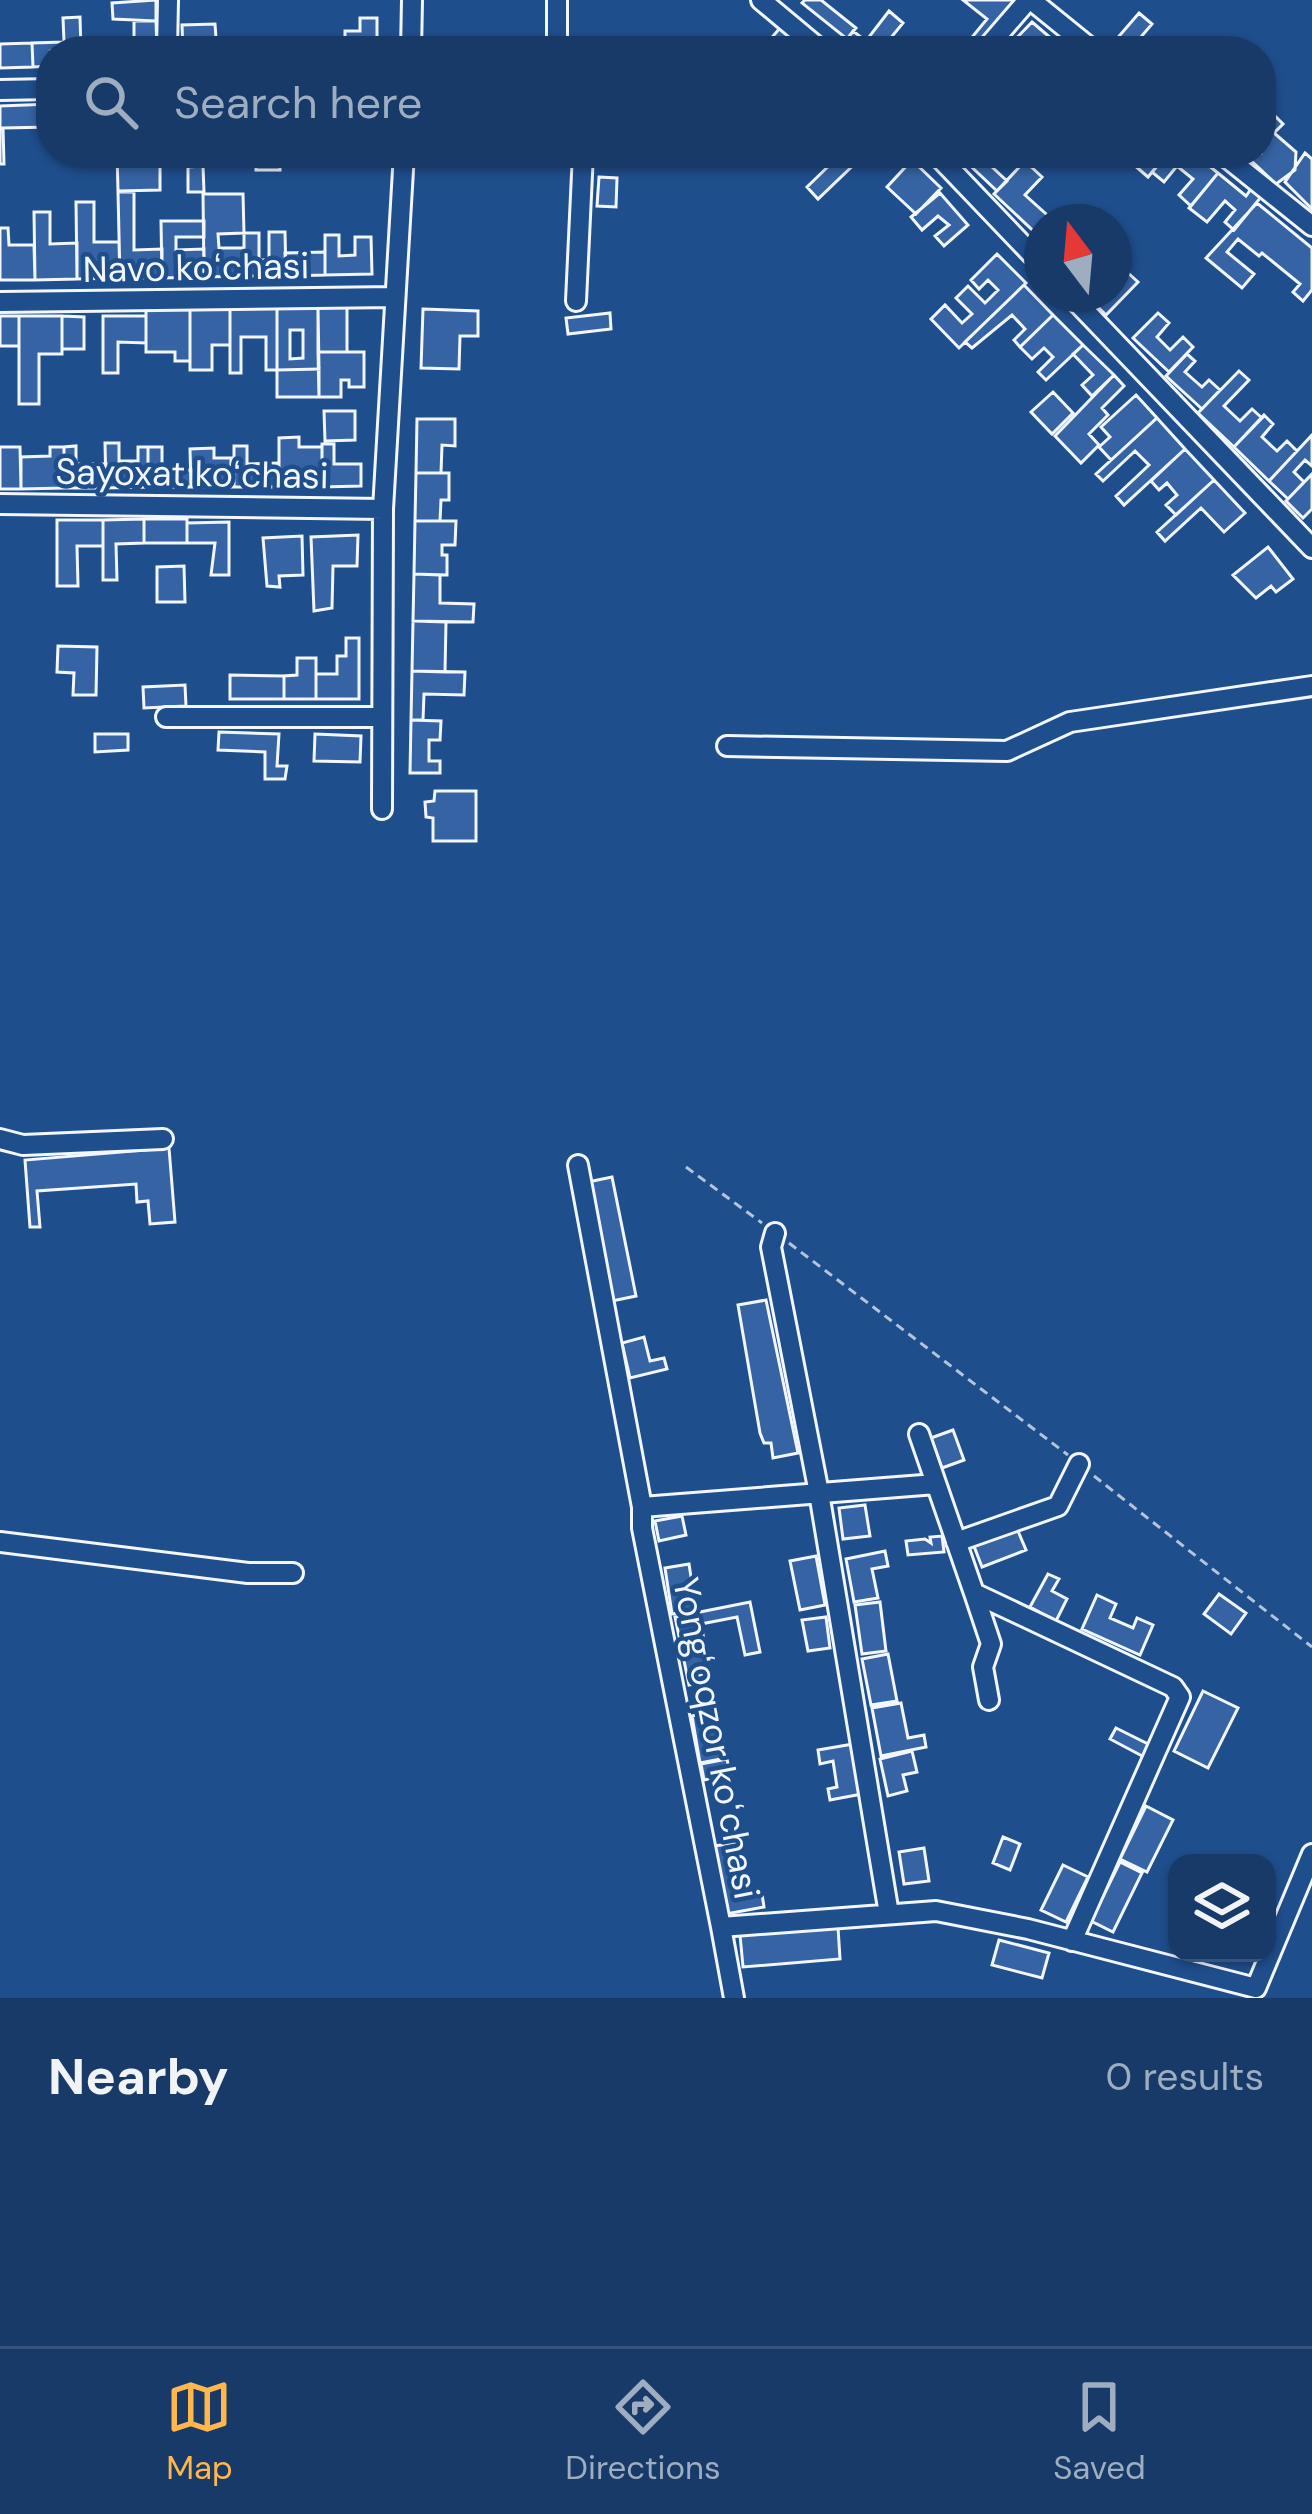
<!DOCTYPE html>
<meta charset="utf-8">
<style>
body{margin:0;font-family:"DM Sans",sans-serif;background:#20416f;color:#f1f3f6}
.controls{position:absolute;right:36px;bottom:36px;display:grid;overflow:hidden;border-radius:24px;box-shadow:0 3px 9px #0004}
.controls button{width:108px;height:108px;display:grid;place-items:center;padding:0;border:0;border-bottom:3px solid #36547d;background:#173a69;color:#f1f3f6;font:60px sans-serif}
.compass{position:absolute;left:1024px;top:204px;width:108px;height:108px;border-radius:50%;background:#173a69;box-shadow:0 3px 9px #0004;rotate:344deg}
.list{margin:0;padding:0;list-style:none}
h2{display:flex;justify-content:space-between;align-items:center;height:156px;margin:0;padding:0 48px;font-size:51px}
h2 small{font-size:39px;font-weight:400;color:#9eadc0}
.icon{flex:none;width:66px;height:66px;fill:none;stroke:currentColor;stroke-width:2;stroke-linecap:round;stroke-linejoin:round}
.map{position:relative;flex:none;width:1312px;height:1998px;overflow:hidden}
.search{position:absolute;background:#173a69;box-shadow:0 3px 9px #0004;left:36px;right:36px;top:36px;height:132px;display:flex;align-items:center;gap:30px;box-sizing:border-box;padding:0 42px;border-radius:48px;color:#9eadc0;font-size:45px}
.sheet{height:348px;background:#173a69}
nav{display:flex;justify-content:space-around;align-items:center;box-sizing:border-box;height:168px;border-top:3px solid #36547d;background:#173a69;font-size:33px;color:#9eadc0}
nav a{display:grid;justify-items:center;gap:6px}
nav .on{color:#ffb74d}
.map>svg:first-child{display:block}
.building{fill:#3563a3;stroke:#f2f6ff;stroke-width:3;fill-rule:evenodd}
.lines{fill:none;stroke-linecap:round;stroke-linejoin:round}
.minor-casing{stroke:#f2f6ff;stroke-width:24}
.path{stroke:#b3c4dc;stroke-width:3;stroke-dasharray:9 6;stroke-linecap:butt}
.minor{stroke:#1f4e8c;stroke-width:18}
.labels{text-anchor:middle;stroke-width:9;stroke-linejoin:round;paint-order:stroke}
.street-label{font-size:36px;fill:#f2f6ff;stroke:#1f4e8c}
</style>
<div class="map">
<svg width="1312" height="1998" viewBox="0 0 1312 1998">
<rect width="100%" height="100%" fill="#1f4e8c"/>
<path class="building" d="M156,0V21L113,19L112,3Z
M805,0H821L856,28L847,39L802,3Z
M963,0H1022L985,46L973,36L987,19Z
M889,11L903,23L880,51H854L844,43L853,31L866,41Z
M1139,13L1152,24L1129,51H1111L1108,49Z
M80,17L81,51H51V66L33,67L32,43L64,42L63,18Z
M360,18H377V51H345V31H360Z
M134,21H156L157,51H110L134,36Z
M1032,22L1066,51H1004Z
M215,24L216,38H205L206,51H183L182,25Z
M780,28L808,51H760Z
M32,43L33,67L0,68V44Z
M51,104V127L3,128L4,164H0V106Z
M1272,113L1283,124L1274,133L1296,152L1295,170L1276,184L1243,153H1261V126Z
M117,153H144V163H160V190L118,191Z
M202,153H256V160L202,161Z
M256,153H280V170H256Z
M842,153H866L818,199L807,187Z
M963,153H977L1007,181L997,191L960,156Z
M1143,153H1168L1148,177L1133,164Z
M1168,153H1193L1218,173L1191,206L1179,195L1193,179L1177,166L1164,182L1152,172Z
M1305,153L1312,159V209L1285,182Z
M912,160L941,188L916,214L887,187Z
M1025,161L1042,177L1025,195L1055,222H1042V239L994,194Z
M203,166L204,192H188V167Z
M1218,173L1246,196L1251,189L1261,197L1234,230L1225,222L1235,210L1225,201L1207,222L1189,208Z
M599,177L617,178L616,207L597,206Z
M118,192H134V250L162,249V278H120Z
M940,193L968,225L944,246L935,236L949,225L938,216L922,230L911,217Z
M203,194H243L244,233L218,234L219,248H244V276L204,277Z
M76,202H94V242H119L120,278L77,279Z
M1257,203L1312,248V290L1303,301L1293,292L1300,284L1262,253L1259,256L1238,239L1227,252L1254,274L1242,288L1206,258Z
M34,212H50V244L77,243V279L35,280Z
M161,221H204V237H176V250L204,249V277L162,278Z
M0,228H8L9,245H34L35,280H0Z
M269,232H285L286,276H244V233H259V260H269Z
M325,235H339V256L355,255V237H371L372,274L325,275Z
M325,252V275L286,276L285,253Z
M997,254L1026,283L959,348L931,319L945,305L962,323L972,314L956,298L968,286L985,303L998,290L988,280L979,289L971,280Z
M1127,272L1138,282L1106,315L1096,305L1106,294H1114V285Z
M1024,285L1053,315L1020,347L1014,340L1025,329L1012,315L972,348L965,342Z
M347,307V352H318V308Z
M146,308H190V361H175V352H146Z
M190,308H230V345H212V370H190Z
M230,308H277V370H266V337H241V373H230Z
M277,308H318L319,369L277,370ZM290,330H303V358L290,359Z
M423,309L478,311V336H460L459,369L421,368Z
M610,313L611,329L568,334L566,318Z
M1158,313L1169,323L1157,337L1170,350L1183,337L1193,347L1169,372L1133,338Z
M1053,315L1083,345L1046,380L1038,372L1053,357L1044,348L1032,359L1020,347Z
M0,316H19V346H0Z
M19,316H62V354H39V404H19Z
M62,316L84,317V349H62Z
M103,316H146V343L118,342V373H103Z
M1083,345L1114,375L1092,396L1082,385L1093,375L1073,354Z
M318,352H364V387H349V380H341V397H319Z
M1187,354L1195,361L1185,372L1202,387L1209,380L1220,390L1202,409L1166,376Z
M319,369V397H277V370Z
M1239,371L1249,380L1224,406L1240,421L1252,409L1262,418L1234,447L1198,413Z
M1114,375L1124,386L1102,408L1108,415L1089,434L1099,445L1081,463L1055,436Z
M1053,392L1073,413L1052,434L1031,412Z
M1136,395L1157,418L1111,460L1099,447L1110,437L1101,427Z
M324,411H355V440L325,441Z
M1264,415L1273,424L1262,437L1277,451L1287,441L1297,451L1269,481L1234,447Z
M1157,418L1185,449L1124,505L1116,496L1149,465L1135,451L1103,481L1096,474Z
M417,419H455V446L442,445L441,473H416Z
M1312,435V466L1305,460L1294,472L1304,482L1288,499L1269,481Z
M299,437V447H322V487H279V438Z
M105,443H119V461H138V447H148V487L106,488Z
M322,444H334V464H361V486L322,487Z
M76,446V464H106V488H64V447Z
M234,446H247V464L279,463V487H234Z
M0,447H20L21,489H0Z
M50,447H64V488L21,489V457L50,456Z
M148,447H162V470H191V487H148Z
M214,448V458H231V487H191L190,449Z
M1185,449L1214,480L1176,515L1166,505L1177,495L1167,483L1159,490L1151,481Z
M416,473H449V500H441L440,521H415Z
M1312,474V509L1303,518L1286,501Z
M1214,480L1245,513L1224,532L1201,508L1165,541L1157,532Z
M144,519H187V543H144Z
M144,519V543L116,544L117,580H103V520Z
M57,520H103V546H77L78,586H57Z
M415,521H456L455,545H442V555H447V575L414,574Z
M229,522V575H211L215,543H187V523Z
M358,535L357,566H333L332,608L314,611L311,537Z
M302,536L303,575L279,576L280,587L267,586L263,538Z
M1268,547L1293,579L1276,592L1271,586L1256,598L1233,575Z
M184,566L185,602H157V567Z
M414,574L440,575V603L474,604L473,622L413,621Z
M413,621L446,622L445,672L412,671Z
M346,638H359V699H316V674H337V656H346Z
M58,646L97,647L96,695H73L74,673L57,672Z
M297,658H316V699H284V676L297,675Z
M412,671L465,672L464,695L424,694L423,720H411Z
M230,675L284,676V699H230Z
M185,685L186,706L144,708L143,687Z
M411,720L441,721L440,740H429V761H440V773H410Z
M219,732L279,734L277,766H287L285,779H265V752L218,750Z
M95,734H128V750L95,752Z
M315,734L361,736L360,762L314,761Z
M435,791H476V841H433V818L426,817L425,802L434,801Z
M169,1148L175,1222L150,1224L148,1201L137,1202L136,1184L37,1191L40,1227H30L25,1160Z
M612,1177L636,1296L612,1301L588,1182Z
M766,1300L798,1453L773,1458L771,1443H764L760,1433L738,1305Z
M644,1337L650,1361L664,1358L667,1369L630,1378L622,1343Z
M953,1430L964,1460L942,1468L931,1438Z
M865,1505L870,1536L843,1539L839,1508Z
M682,1516L686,1535L659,1541L655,1521Z
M1015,1524L1026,1550L982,1567L972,1541Z
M942,1536L944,1552L908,1555L906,1541L925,1539L931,1543L930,1537Z
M885,1551L888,1566L872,1569L878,1598L854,1602L846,1559Z
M816,1556L825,1605L800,1610L790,1561Z
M689,1564L696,1610L672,1614L665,1568Z
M1048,1574L1059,1579L1052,1591L1067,1599L1056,1621L1030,1607Z
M1219,1594L1246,1613L1231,1634L1204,1614Z
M1097,1595L1116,1604L1110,1618L1133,1628L1137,1618L1153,1625L1140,1655L1082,1629Z
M750,1602L760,1652L745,1655L737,1617L701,1624L710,1672L699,1675L700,1683L689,1685L675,1617Z
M880,1602L886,1651L862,1654L855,1605Z
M826,1617L830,1648L808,1651L802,1620Z
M888,1654L897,1701L871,1705L862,1659Z
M1203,1691L1238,1708L1208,1768L1174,1751Z
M901,1703L908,1738L924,1735L926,1747L881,1756L872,1708Z
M718,1711L726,1758L700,1763L692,1716Z
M1116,1728L1152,1746L1146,1758L1110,1739Z
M853,1744L862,1794L830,1800L828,1789L837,1787L833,1761L820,1764L818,1750Z
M912,1751L917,1772L903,1775L907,1791L888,1796L880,1759Z
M727,1759L730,1775L704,1780L701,1764Z
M1146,1806L1173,1820L1147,1872L1120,1859Z
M1003,1837L1020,1844L1010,1870L993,1863Z
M738,1842L740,1853L731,1854L738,1897L762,1894L764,1907L726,1914L715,1846Z
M924,1848L929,1881L904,1884L899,1852Z
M1120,1862L1142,1873L1113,1932L1091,1921Z
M1063,1865L1088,1877L1066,1922L1041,1910Z
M838,1927L840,1959L743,1967L740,1935Z
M999,1940L1049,1953L1042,1978L992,1965Z"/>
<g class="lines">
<defs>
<path id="minor" d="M761,0L822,51
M1031,0L1094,51
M167,51L168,0
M411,51L412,0
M557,51V0
M984,51L1028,0
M0,90L51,89
M935,153L1042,265
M1221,153L1312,226
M1069,294L1312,548
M576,301L583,153
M0,302L394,297
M0,504L383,509
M166,717H382
M727,746L1007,751L1070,722L1312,686
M382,809L383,509L404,153
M0,1139L23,1145L163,1139
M578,1165L642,1507V1528L721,1927L936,1911L1028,1929L1256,1988L1312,1854
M775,1233L771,1247L819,1493L889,1914
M919,1434L974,1593L1173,1687L1180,1697L1072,1941
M642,1507L936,1484
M0,1542L248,1573H293
M956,1542L1058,1506L1079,1464
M974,1593L991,1644L983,1667L989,1700
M721,1927L734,1998"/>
</defs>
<use href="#minor" class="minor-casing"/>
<path class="path" d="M686,1167L762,1223
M789,1243L1068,1455
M1094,1476L1312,1647"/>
<use href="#minor" class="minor"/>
</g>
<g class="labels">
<g class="street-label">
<text transform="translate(196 267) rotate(-1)" y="13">Navo koʻchasi</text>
<text transform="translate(192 473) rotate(1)" y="13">Sayoxat koʻchasi</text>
<text transform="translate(717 1738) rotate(79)" y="13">Yongʻoqzor koʻchasi</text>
</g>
</g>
</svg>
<div class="controls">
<button><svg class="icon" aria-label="layers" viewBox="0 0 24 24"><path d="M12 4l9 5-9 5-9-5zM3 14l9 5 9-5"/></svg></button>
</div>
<svg class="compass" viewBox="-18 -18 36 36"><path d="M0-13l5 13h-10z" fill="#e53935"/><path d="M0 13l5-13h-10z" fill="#9eadc0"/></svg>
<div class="search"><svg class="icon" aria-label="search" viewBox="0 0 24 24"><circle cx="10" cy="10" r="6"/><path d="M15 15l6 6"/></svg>Search here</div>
</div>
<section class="sheet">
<h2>Nearby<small>0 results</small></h2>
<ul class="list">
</ul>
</section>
<nav>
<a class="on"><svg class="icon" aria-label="map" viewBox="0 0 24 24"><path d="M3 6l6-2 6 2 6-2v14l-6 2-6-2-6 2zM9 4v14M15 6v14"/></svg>Map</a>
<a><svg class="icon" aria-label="directions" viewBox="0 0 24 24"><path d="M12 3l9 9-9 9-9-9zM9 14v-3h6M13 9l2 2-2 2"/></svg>Directions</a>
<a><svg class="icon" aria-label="saved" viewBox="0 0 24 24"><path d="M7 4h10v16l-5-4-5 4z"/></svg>Saved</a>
</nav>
